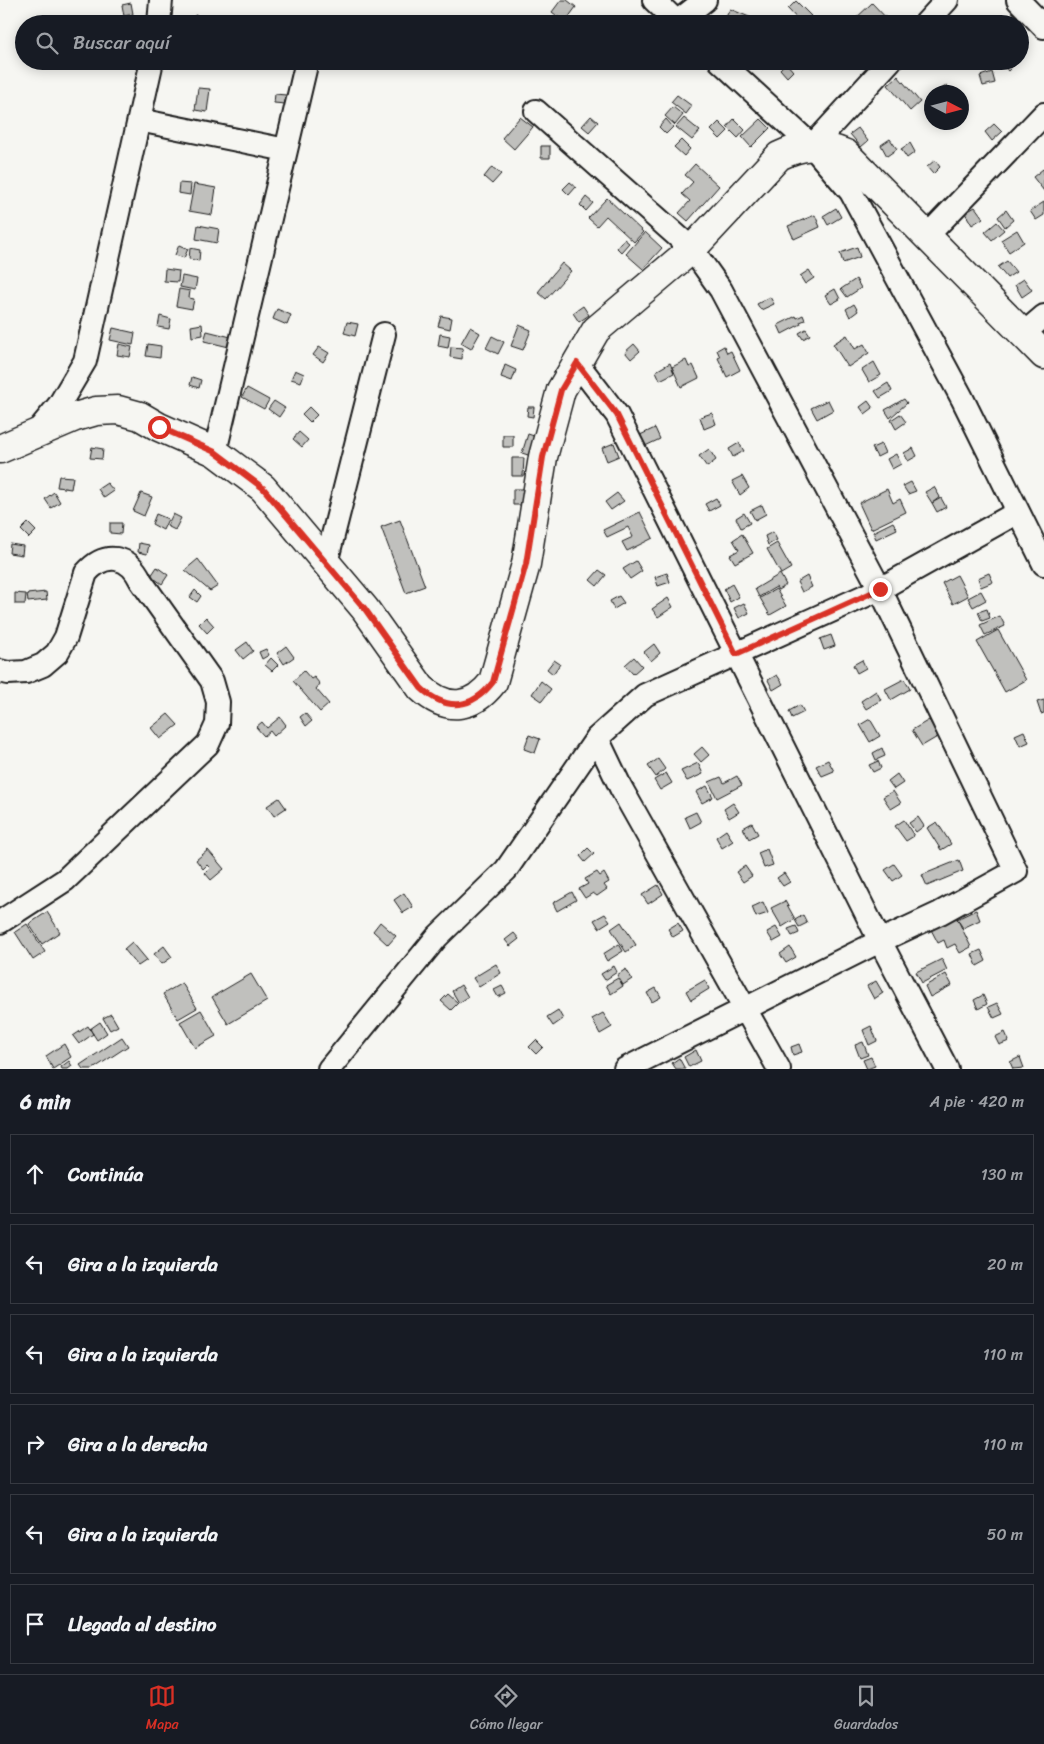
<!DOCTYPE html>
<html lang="es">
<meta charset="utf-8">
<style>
body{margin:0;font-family:Sriracha,sans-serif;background:#20242c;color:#f1f3f6}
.compass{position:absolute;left:924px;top:85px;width:45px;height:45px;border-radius:50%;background:#171b24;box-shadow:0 2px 12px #0003;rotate:96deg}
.stop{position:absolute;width:15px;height:15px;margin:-11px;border:4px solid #d93025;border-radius:50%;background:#fff}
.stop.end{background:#d93025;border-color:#fff;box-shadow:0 1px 5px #0008}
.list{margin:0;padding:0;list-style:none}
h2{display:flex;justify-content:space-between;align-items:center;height:65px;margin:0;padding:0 20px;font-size:21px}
h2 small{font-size:16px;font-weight:400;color:#9ea1a6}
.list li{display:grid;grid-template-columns:32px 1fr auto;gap:15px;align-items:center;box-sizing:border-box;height:80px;margin:0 10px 10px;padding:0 10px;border:1px solid #363941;border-radius:0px}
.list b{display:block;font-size:19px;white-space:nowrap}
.list em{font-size:16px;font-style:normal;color:#9ea1a6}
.icon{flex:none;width:28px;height:28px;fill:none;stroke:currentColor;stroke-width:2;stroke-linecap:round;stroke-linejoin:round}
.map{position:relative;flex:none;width:1044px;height:1069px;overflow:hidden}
.search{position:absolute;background:#171b24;box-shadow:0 2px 12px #0003;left:15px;right:15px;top:15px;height:55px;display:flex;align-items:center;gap:12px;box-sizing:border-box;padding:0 18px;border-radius:28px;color:#9ea1a6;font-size:19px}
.sheet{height:605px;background:#171b24}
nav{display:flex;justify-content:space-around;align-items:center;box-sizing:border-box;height:70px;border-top:1px solid #363941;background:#171b24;font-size:14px;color:#9ea1a6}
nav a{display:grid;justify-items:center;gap:2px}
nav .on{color:#d93025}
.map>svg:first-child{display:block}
.building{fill:#c0c0bd;stroke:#1c1c1c}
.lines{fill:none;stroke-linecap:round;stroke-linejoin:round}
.street-casing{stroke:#1c1c1c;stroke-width:26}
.secondary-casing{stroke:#1c1c1c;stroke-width:31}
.street{stroke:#f6f6f2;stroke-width:22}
.secondary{stroke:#f6f6f2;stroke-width:28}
.route{stroke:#d93025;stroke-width:6}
</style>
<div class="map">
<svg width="1044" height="1069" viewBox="0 0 1044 1069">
<rect width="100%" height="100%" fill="#f6f6f2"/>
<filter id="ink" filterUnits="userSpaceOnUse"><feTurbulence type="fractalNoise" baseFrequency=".02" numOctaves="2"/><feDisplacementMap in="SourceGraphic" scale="10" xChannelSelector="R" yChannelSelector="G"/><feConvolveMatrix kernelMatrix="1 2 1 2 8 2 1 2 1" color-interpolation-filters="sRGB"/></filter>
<g filter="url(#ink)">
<path class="building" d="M561,0H567L576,7L565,22L552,12Z
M796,1L811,16L802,24L788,9Z
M131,3L133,14L124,16L122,5Z
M872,3L891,23L854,24L852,22Z
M730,9L754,19L752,24H735L725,19Z
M195,15L207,20L205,24H191Z
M634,61H647L641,68Z
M999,61H1013L1015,64L1008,71Z
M786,63L793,71L787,77L780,69Z
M992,72L995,83L983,86L980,76Z
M898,76L920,102L910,111L888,85Z
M947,85L952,92H942L940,90Z
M198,88L210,89L207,112L195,110Z
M275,94L286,95L285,104L274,103Z
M677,95L692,106L686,114L671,102Z
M673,107L683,115L675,125L665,116Z
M591,116L598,122L589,132L582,126Z
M520,117L533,127L514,149L502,138Z
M684,118L700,131L692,140L676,127Z
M666,119L673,127L666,134L659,127Z
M734,119L745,130L738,138L727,127Z
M761,119L770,128L751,147L742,137Z
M719,122L728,131L720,139L711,130Z
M994,124L1002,132L992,141L985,132Z
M858,128L868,141L861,147L850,134Z
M890,139L897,149L887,156L881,145Z
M681,140L690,149L684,156L674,147Z
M910,143L915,152L907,158L901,149Z
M541,146H550V158H541Z
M935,160L940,167L933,174L927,167Z
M695,164L719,186L688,221L679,213L690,201L682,194L693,182L685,175Z
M492,167L501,174L492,184L484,177Z
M1043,169L1044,171V191L1033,177Z
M570,182L576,187L569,195L563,189Z
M179,183L191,184L190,195L178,193Z
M194,184L216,188L212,215L189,211Z
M586,197L593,203L586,211L580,205Z
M607,198L643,232L634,242L606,216L597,226L588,218Z
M1044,202V215L1036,220L1030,211Z
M975,207L983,218L972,225L965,213Z
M836,208L841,217L828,225L823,216Z
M1006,210L1013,220L1005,227L998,217Z
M815,215L820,227L794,239L788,226Z
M997,222L1004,230L992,240L985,232Z
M198,225L219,229L217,243L196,239Z
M1017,230L1024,242L1009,252L1001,240Z
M645,232L662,248L643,269L626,254Z
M624,239L629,243L621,252L617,248Z
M179,245L188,249L184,258L175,255Z
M857,247L860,257L843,263L840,253Z
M190,248L200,250L199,261L189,259Z
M1007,261L1016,272L1007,278L998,267Z
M562,263L571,271L546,299L538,292Z
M165,269L179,271L178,282L164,281Z
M809,270L814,278L805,284L800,276Z
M182,276L197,279L195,290L180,287Z
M856,279L861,288L847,297L841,289Z
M1024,279L1032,290L1022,297L1015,285Z
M179,289L190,291L189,298L194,299L192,309L176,306Z
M835,289L840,299L831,304L825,295Z
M770,297L774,304L761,310L757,304Z
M854,304L858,311L850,317L846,309Z
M583,306L589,315L579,322L573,313Z
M277,309L291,315L287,325L273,319Z
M803,315L805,320L800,322L801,324L782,334L778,325L796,316L797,318Z
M160,316L171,319L169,329L158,327Z
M441,316L452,318L450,329L438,326Z
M347,322L358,324L355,336L344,333Z
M202,324L203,335L192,337L191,326Z
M519,325L531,330L523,350L511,346Z
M470,327L480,333L471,349L461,343Z
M113,328L135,333L133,345L110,340Z
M806,329L810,335L803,339L799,333Z
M207,331L231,337L229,347L204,341Z
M440,334L450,336L448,348L438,346Z
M847,335L855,349L864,344L869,353L848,367L833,344Z
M492,336L504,342L498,354L486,348Z
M119,344L132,347L130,357L117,355Z
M148,344L161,346L160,358L146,356Z
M634,344L640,351L631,359L625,352Z
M724,346L727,353L731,351L740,370L727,377L718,358L720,357L717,350Z
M319,347L329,353L323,362L313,355Z
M451,347L463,348L462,359L450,357Z
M686,360L689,367L693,365L699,378L681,387L672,367Z
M874,362L881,375L869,382L862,370Z
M670,363L674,373L660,380L656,371Z
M505,365L516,370L512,381L501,377Z
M295,370L304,374L301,382L291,379Z
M192,377L201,380L199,388L190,385Z
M888,383L892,391L880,398L875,391Z
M247,388L269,400L264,409L242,397Z
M904,399L907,403L890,418L885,410Z
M828,400L833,410L817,419L811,408Z
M274,401L285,408L279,417L268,409Z
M868,401L873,408L865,414L860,407Z
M309,407L317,415L310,422L302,414Z
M528,407H534L533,417L527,416Z
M712,413L716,424L704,429L700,417Z
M900,414L906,422L896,429L891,420Z
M655,428L660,439L643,447L638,436Z
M299,432L308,440L302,447L293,439Z
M528,434L537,437L531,456L522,453Z
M503,435H513V447H503Z
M614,443L619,456L607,461L602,448Z
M739,443L744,451L733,457L729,449Z
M881,444L885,453L877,457L872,448Z
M92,447L103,449L102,459L90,458Z
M913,448L917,456L908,461L904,453Z
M709,449L716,460L707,467L699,456Z
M896,454L901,464L892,469L887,459Z
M512,458H524L523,476H512Z
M59,476L73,477L71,489L57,487Z
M742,476L749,488L740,495L732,481Z
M911,482L916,491L908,494L903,486Z
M107,483L114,491L104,498L98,489Z
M934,487L940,497L932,503L925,492Z
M513,489H526V505H513Z
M887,489L893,503L900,499L906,512L871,529L859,503Z
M54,492L60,502L51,508L45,499Z
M141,493L152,497L144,516L133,511Z
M617,493L624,501L611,510L605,502Z
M716,498L720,505L709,511L705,504Z
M941,498L946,507L937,512L932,503Z
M762,505L766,514L755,520L750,511Z
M640,512L653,538L627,551L622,542L633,537L628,527L607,537L603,530Z
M744,513L750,523L741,528L736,518Z
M156,514L168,519L163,530L152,524Z
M173,514L181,518L175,530L167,526Z
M400,520L425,586L406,593L381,527Z
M893,522L897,529L876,539L873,532Z
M28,523L36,531L29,538L21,530Z
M110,523H122L121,534L110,533Z
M773,532L777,540L768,545L765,536Z
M742,534L753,553L735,563L730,555L739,550L733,540Z
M139,543L149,545L147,554L138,552Z
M777,543L791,568L781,574L767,549Z
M10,544L23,546L22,555L9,553Z
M198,559L218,586L210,591L185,570Z
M636,561L642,571L630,579L623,569Z
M157,567L168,575L162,584L151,576Z
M599,570L606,575L597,586L590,580Z
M667,573L670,582L658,586L655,577Z
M989,573L993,582L981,587L978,578Z
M780,574L786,585L778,590L776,587L759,597L755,589Z
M957,575L968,596L953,604L942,583Z
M807,576L812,587L802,592L797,582Z
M732,584L739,597L730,602L724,589Z
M776,589L786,606L770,615L760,598Z
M195,590L201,596L197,602L190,597Z
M981,591L986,600L973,607L968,598Z
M46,592L47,600L28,602L27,594Z
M15,593L26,594L25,604H15Z
M619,596L624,603L614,609L610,601Z
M668,598L673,607L658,617L652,609Z
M744,603L749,613L739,618L734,608Z
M987,609L990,618L982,621L978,612Z
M1000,616L1005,626L985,635L980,625Z
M206,617L214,626L207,633L199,624Z
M998,630L1026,680L1005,692L977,642Z
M831,635L835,646L824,650L820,639Z
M247,642L253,651L243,659L236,650Z
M654,644L660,653L651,661L644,652Z
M286,646L294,657L284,664L277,653Z
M266,649L269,655L262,659L259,652Z
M634,657L642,666L633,674L625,665Z
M271,658L278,665L272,671L265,665Z
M554,660L560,664L553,674L547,669Z
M862,660L866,668L857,673L853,665Z
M304,671L311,679L314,677L320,684L316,689L329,704L320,712L293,681Z
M777,675L783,684L773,690L768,680Z
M904,679L910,689L891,700L885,689Z
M541,681L551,689L542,701L532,694Z
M876,691L881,700L866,709L861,701Z
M1044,700V713L1041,714L1037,702Z
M800,705L804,712L792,718L789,711Z
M305,713L312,721L306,726L300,717Z
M168,714L178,725L160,739L151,728Z
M280,717L286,725L274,736L270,731L264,736L256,727L262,722L267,728Z
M870,719L880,736L870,742L860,725Z
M929,720L939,736L922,746L912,730Z
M1024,731L1029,742L1020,746L1015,735Z
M529,735L540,739L535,753L524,749Z
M702,747L709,755L701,762L694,754Z
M882,748L885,756L876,760L873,753Z
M658,759L665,769L656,777L648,766Z
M828,760L834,771L822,776L816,766Z
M878,761L881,768L873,772L869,765Z
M698,763L703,774L687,781L681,771Z
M666,773L672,783L660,790L654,780Z
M897,774L903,783L894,789L888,781Z
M737,776L742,785L717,798L709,782L721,777L724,783Z
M707,786L713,797L702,803L696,792Z
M893,791L901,803L891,809L883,797Z
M279,798L286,808L274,816L267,806Z
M733,803L739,812L729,818L724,809Z
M696,812L701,822L690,828L685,817Z
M918,817L924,826L916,832L909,823Z
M904,820L914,836L906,841L895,826Z
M937,822L951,844L941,850L927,828Z
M752,823L758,834L749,839L743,828Z
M726,830L733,841L722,848L716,837Z
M588,848L594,854L585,862L580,856Z
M767,849L773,865L764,868L758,853Z
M208,850L224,869L211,880L205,873L210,868L207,865L203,869L196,860Z
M959,860L963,871L927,886L922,875Z
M894,864L902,875L893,881L885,870Z
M745,866L752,876L743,882L736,872Z
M597,872L600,876L604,873L609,882L604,885L607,889L597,896L593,893L585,898L579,889L588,884L585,879Z
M784,873L790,882L783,886L777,878Z
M658,885L663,894L648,904L642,895Z
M572,892L576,900L557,911L553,903Z
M404,893L413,907L403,913L394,900Z
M785,901L795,919L782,927L771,908Z
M763,902L768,913L756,917L752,907Z
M976,910L980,920L963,928L957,919Z
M47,912L60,932L42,944L29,924Z
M954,912L971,947L960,953L955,944L947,948L944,940L938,943L926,920Z
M605,914L610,921L599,928L594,920Z
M803,915L807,923L799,927L795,920Z
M380,922L396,936L388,945L373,931Z
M621,922L636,945L626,952L611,929Z
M678,923L683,931L673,937L668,929Z
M27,924L45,952L33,960L15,932Z
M796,926L799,933L792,936L788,929Z
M776,927L782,937L773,942L767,932Z
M514,933L519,939L510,946L505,940Z
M132,942L147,960L138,966L124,949Z
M619,944L623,951L607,961L603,954Z
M164,946L172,957L162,964L154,954Z
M790,947L796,957L786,963L780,954Z
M981,950L986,961L977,966L972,954Z
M942,959L947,970L922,983L916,972Z
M496,964L501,973L479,987L473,978Z
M614,966L617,972L605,980L601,974Z
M626,969L632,979L623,985L617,975Z
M251,974L267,1001L228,1024L212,997Z
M946,974L952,985L930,997L925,986Z
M618,978L623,986L611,994L606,985Z
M705,980L709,989L691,1000L686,991Z
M876,981L883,993L874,999L867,986Z
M182,983L197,1008L178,1019L163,994Z
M461,985L468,997L459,1003L452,991Z
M502,986L506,993L498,997L494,990Z
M656,988L661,997L652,1002L647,993Z
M448,994L458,1003L451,1010L441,1001Z
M983,995L987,1004L978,1009L974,1000Z
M997,1003L1003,1014L994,1018L988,1007Z
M201,1010L216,1036L195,1048L180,1022Z
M558,1010L563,1019L553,1026L547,1017Z
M603,1013L612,1027L600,1034L592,1019Z
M111,1014L118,1026L110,1030L103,1018Z
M100,1022L107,1033L97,1040L90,1029Z
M88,1026L93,1034L79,1044L73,1036Z
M871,1026L877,1041L869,1045L863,1030Z
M1005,1032L1009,1041L999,1045L995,1037Z
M122,1037L128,1046L93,1069H83L80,1065Z
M536,1040L543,1047L536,1054L529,1047Z
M863,1042L868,1055L860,1058L855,1045Z
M64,1044L71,1057L53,1069L46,1056Z
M799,1044L802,1052L793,1055L791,1047Z
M696,1050L701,1061L689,1067L684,1057Z
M871,1057L875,1066L867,1069L863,1060Z
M1020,1057L1024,1068L1013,1069L1010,1062Z
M679,1058L685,1069H676L672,1063Z
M69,1061L72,1066L68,1069H62L61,1067Z"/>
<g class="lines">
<defs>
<path id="street" d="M654,0L679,24
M1018,0L1044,27
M677,22L705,0
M159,24L161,0
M925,24L947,0
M720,61L812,146L851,192L962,398L1044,564
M536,111L692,249L721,290L880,589L1016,871L940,913L880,941L625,1069
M139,120L286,150
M812,146L890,61
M927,236L1044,114
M1023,334L1044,316
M577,363L617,415L880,941L947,1069
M36,433L59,405L85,361L152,61
M215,452L307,61
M326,563L384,334
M0,671L8,673L26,672L43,665L57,653L66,637L86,573C105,551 129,555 141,581L212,681L218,702L217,724L208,744L65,880L0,922
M597,738L621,788L779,1069
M329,1069L437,937L506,870L597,738L645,695L880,589L1018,512"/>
<path id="secondary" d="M0,449L75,417L96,411L118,410L140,416L159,427L215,452L263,488L365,609L421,688C447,712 472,709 493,682L526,564L543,457L561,390L596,330L692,249L779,156C804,144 820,143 846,154L1044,355"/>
</defs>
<use href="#street" class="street-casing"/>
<use href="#secondary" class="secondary-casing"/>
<use href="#street" class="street"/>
<use href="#secondary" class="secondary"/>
</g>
</g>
<g class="lines" filter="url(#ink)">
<path class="route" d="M159,427L215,452L263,488L365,609L421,688C447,712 472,709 493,682L526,564L543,457L561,390L577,363L617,415L736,654L880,589"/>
</g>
</svg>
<svg class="compass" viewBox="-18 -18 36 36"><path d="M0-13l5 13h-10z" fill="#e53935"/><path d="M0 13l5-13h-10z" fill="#9ea1a6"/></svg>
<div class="stop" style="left:159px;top:427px"></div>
<div class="stop end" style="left:880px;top:589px"></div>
<div class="search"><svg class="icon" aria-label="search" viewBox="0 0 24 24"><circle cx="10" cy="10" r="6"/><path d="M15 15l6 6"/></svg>Buscar aquí</div>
</div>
<section class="sheet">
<h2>6 min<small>A pie · 420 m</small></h2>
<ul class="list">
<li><svg class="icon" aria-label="ahead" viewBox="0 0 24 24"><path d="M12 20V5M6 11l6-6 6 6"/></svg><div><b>Continúa</b></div><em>130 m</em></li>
<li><svg class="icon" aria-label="left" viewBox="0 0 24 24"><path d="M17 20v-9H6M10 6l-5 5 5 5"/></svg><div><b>Gira a la izquierda</b></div><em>20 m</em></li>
<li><svg class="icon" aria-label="left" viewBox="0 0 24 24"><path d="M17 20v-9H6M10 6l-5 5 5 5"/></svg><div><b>Gira a la izquierda</b></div><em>110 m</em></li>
<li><svg class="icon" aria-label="right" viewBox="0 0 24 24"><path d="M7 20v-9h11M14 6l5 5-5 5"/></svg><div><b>Gira a la derecha</b></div><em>110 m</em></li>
<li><svg class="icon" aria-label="left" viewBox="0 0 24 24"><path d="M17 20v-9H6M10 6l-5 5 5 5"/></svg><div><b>Gira a la izquierda</b></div><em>50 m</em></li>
<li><svg class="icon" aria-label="arrive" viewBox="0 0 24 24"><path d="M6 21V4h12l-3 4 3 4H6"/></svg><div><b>Llegada al destino</b></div></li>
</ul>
</section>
<nav>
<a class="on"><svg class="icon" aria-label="map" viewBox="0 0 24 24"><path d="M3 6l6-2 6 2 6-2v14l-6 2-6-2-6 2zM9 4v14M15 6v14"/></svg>Mapa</a>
<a><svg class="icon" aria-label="directions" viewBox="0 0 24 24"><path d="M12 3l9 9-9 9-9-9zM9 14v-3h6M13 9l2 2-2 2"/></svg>Cómo llegar</a>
<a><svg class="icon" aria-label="saved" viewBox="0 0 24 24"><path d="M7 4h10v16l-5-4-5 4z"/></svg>Guardados</a>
</nav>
